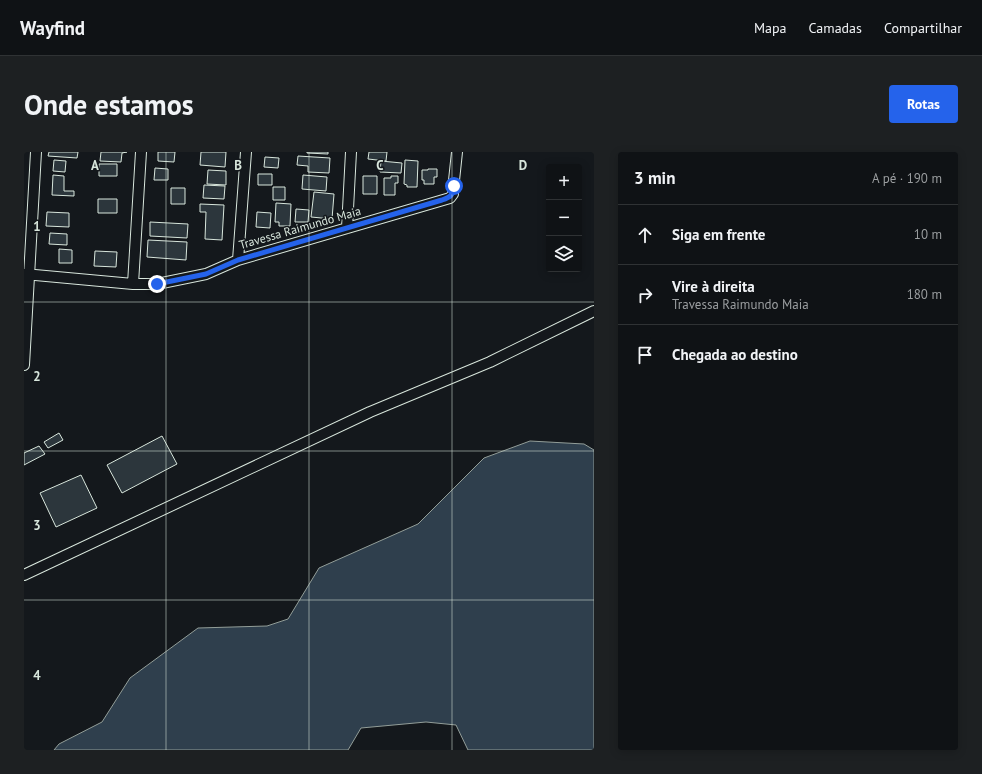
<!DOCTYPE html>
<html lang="pt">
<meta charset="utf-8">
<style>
body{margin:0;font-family:"PT Sans",sans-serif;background:#1d2022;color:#f1f3f6}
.controls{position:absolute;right:12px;top:12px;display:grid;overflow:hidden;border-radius:4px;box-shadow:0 2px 10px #0003}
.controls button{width:36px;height:36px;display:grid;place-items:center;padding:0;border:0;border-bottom:1px solid #2f3234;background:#0f1215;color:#f1f3f6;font:20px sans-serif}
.stop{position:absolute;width:12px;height:12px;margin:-9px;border:3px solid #2563eb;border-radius:50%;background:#fff}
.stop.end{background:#2563eb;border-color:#fff;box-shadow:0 1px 4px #0008}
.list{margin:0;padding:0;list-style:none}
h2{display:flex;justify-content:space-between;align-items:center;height:52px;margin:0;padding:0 16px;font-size:17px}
h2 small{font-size:13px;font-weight:400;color:#9b9ea0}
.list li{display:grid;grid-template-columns:26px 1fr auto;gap:12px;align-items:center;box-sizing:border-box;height:60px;padding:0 16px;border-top:1px solid #2f3234}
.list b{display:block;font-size:15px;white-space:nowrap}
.list p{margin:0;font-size:13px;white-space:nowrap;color:#9b9ea0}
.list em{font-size:13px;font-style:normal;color:#9b9ea0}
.icon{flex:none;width:22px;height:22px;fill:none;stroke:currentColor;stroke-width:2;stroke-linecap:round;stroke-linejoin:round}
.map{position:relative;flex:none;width:570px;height:598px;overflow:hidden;border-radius:4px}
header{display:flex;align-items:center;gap:24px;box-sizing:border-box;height:56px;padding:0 20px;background:#0f1215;border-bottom:1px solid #2f3234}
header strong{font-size:19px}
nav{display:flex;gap:22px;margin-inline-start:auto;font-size:14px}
.intro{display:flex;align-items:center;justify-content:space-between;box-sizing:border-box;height:96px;padding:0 24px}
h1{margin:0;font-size:28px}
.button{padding:10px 18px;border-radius:4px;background:#2563eb;color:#fff;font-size:14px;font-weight:700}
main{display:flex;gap:24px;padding:0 24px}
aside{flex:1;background:#0f1215;border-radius:4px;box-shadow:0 2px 10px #0003}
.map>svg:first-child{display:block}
.water{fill:#2f3f4d;stroke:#939e99}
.building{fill:#2c363c;stroke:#d8e6dc}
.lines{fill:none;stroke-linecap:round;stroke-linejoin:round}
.street-casing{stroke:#d8e6dc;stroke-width:12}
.street{stroke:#14181c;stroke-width:10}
.route{stroke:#2563eb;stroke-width:5}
.grid{fill:none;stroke:#d8e6dc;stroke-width:1;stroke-opacity:0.55}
.labels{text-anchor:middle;stroke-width:3;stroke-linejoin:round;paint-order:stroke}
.street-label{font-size:12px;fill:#d8e6dc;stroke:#14181c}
.grid-label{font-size:13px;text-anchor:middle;font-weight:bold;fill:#d8e6dc;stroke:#14181c;stroke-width:3;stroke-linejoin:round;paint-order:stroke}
</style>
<header>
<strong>Wayfind</strong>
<nav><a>Mapa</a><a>Camadas</a><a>Compartilhar</a></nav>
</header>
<div class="intro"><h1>Onde estamos</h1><a class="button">Rotas</a></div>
<main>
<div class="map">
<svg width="570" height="598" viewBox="0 0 570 598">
<rect width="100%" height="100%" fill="#14181c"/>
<path class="water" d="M506,289L560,292L570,298V598H444L432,573L402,570L337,576L324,598H30L35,592L78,570L106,526L174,476L243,474L264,467L295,416L394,372L460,306Z"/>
<path class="building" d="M25,0H54L53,6L24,4Z
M77,0H103L98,1L97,10L76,9Z
M134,0H151L150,10L134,9Z
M177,0H202L201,15L176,13Z
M283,0H304V2L283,1Z
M345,0H363L362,9L344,7Z
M274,4L306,6L305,21L284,20V14L273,13Z
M241,5L255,6L254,16L240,15Z
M30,8L42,9L41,20L29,19Z
M381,8L394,9L393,35H383V33L380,32Z
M357,9L378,11L377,21L356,20Z
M75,12H93V24H75Z
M131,16L144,17V28H130Z
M404,17H413V25H410V32H400V28H398V18H404Z
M184,18L202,19V33L183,32Z
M234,22H248V33H234Z
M29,23L40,24V39H50V44L28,43Z
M279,23L303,25L302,39L278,37Z
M339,24H353V42H339Z
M367,24H374V31H371V43H360V26H367Z
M180,33L201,34L200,47L179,46Z
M249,35H261V48H249Z
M147,36H161V52H147Z
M290,40L310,42L308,67L287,65Z
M74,47H93V61H74Z
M252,51L267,52L266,74H255V70H251Z
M176,52L200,53L198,88L181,87L182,60H176Z
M272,57L285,58L284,70H271Z
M23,60L45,61V75L22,74Z
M233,60L247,61L246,76L232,75Z
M126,70L164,72L163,86L126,84Z
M26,81L43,82V93L25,92Z
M124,88L163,90L162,108L123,105Z
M35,97L48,98V111H35Z
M71,99L93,100L92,115L70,114Z
M35,281L39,288L24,296L20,290Z
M138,284L153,312L98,341L83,313Z
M15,294L21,302L0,313V301Z
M57,323L73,356L32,375L16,341Z"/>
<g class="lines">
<defs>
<path id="street" d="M323,76L327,0
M214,108L222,0
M0,122L109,132H133L182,122L214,108L426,46L429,42V38L433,0
M109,132L117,0
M0,213L12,0
M0,423L346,260L466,210L570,159"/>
</defs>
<use href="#street" class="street-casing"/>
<use href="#street" class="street"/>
</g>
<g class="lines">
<path class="route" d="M133,132L182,122L214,108L418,48C427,45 429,43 430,34"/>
</g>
<path class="grid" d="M142,0V598M285,0V598M428,0V598M0,150H570M0,299H570M0,448H570"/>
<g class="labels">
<g class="street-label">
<text transform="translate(276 76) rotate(-16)" y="4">Travessa Raimundo Maia</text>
</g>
</g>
<g class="grid-label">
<text x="71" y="18">A</text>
<text x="214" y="18">B</text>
<text x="356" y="18">C</text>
<text x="499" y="18">D</text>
<text x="13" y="79">1</text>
<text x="13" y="229">2</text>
<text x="13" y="378">3</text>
<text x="13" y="528">4</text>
</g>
</svg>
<div class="controls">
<button>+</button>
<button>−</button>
<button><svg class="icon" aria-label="layers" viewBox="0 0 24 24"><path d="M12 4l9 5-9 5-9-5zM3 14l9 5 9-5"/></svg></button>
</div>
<div class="stop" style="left:430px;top:34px"></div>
<div class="stop end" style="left:133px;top:132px"></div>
</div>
<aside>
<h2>3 min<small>A pé · 190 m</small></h2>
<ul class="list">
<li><svg class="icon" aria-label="ahead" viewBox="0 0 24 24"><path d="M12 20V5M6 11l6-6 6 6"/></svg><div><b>Siga em frente</b></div><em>10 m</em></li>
<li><svg class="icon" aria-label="right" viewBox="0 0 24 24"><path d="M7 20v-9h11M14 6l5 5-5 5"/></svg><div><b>Vire à direita</b><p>Travessa Raimundo Maia</p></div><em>180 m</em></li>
<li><svg class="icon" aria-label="arrive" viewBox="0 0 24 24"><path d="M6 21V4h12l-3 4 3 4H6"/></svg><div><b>Chegada ao destino</b></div></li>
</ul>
</aside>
</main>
